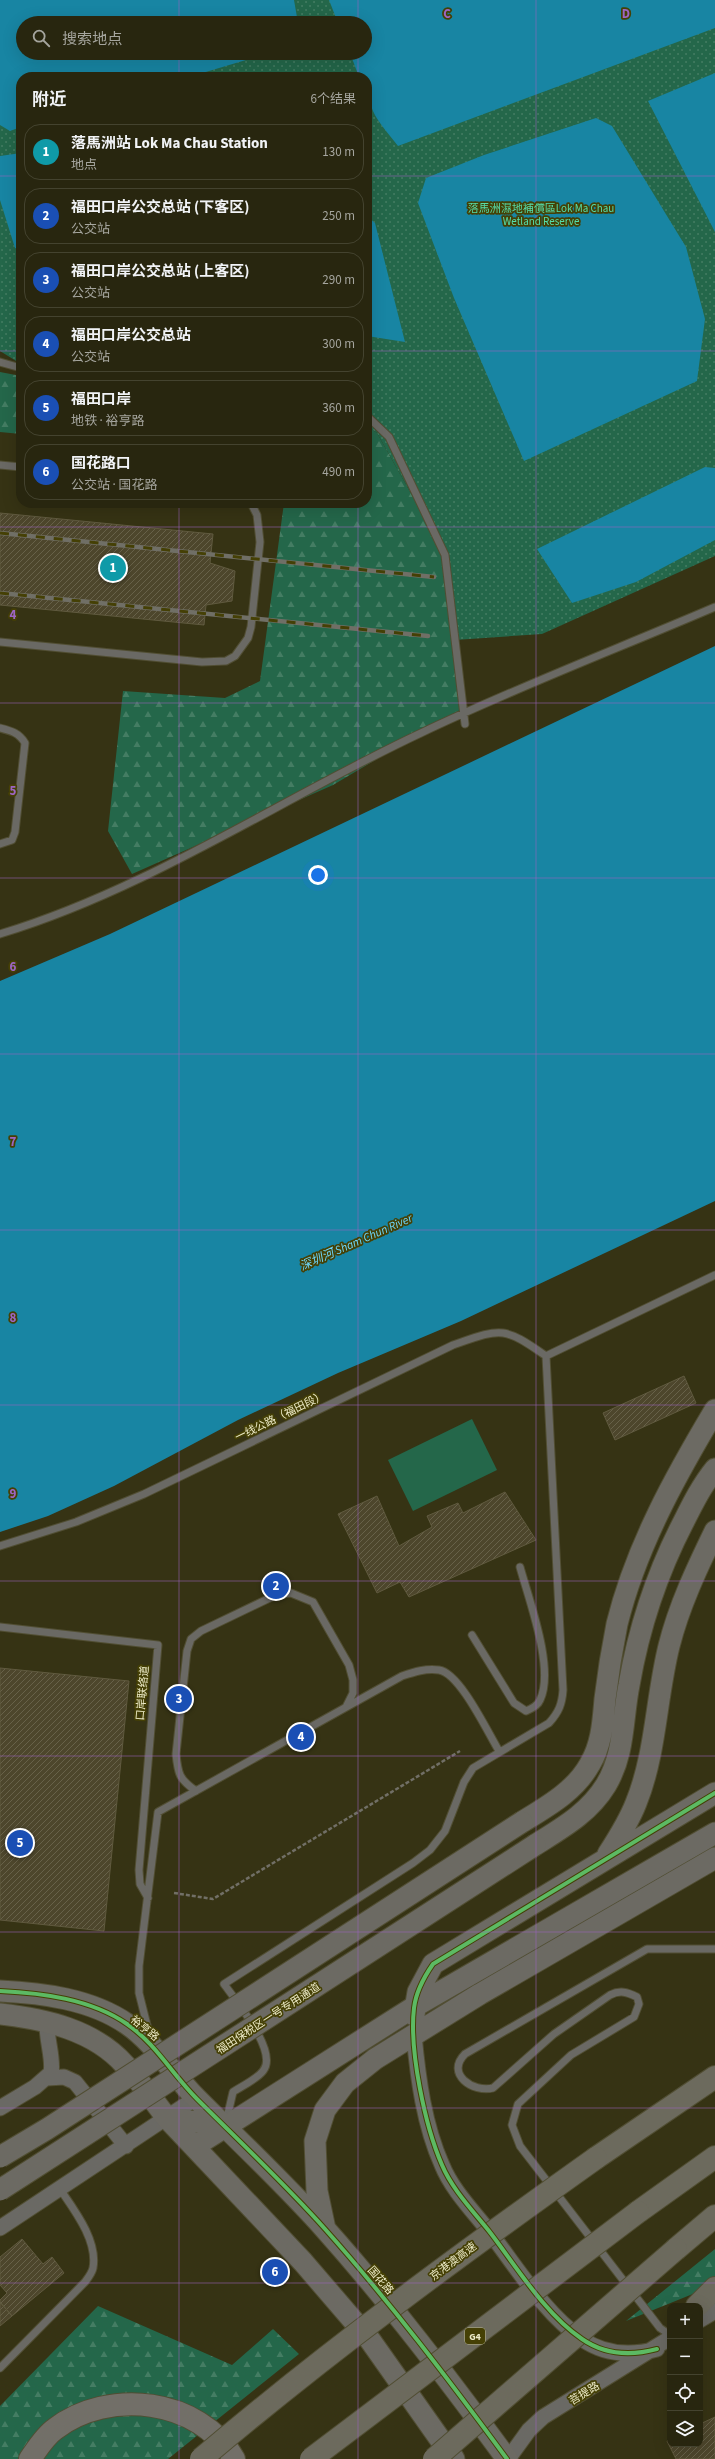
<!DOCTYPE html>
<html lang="zh">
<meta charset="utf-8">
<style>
body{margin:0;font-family:"Source Sans 3","Noto Sans SC",sans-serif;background:#34321d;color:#f1f3f6}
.controls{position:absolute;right:12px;bottom:12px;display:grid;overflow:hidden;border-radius:8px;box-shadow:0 4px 16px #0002}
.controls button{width:36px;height:36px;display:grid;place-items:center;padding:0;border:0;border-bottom:1px solid #44432f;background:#28260f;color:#f1f3f6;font:20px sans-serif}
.you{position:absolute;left:318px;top:875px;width:14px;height:14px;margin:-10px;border:3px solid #fff;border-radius:50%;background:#1a73e8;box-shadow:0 0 0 6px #1a73e833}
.badge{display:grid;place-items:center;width:26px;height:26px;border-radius:50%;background:#adab89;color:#fff;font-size:13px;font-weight:700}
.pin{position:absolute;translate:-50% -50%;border:2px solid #fff;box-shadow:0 1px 4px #0006}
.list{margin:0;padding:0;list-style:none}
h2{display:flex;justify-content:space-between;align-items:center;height:52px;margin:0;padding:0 16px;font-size:17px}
h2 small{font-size:13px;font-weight:400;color:#a5a59e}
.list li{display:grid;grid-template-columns:26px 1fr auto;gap:12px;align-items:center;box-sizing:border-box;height:56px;margin:0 8px 8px;padding:0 8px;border:1px solid #44432f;border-radius:16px}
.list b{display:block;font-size:15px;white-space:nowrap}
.list p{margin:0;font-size:13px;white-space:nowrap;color:#a5a59e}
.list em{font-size:13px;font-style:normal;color:#a5a59e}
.icon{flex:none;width:22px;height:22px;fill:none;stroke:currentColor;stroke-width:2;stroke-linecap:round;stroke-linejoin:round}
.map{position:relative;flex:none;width:715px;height:2459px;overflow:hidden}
.search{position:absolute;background:#28260f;box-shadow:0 4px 16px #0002;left:16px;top:16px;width:356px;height:44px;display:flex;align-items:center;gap:10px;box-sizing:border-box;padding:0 14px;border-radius:22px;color:#a5a59e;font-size:15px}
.panel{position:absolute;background:#28260f;box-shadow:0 4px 16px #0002;left:16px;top:72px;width:356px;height:436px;border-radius:16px}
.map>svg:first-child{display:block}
.grass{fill:#24674a}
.forest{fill:url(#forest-firs)}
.park{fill:url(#park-dots);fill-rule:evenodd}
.water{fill:#1885a3}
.building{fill:url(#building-hatch);stroke:#605a3f}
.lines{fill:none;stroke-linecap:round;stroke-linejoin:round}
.lane-casing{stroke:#514e33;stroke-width:9}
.street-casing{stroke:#514e33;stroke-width:17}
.secondary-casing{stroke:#514e33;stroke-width:23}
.primary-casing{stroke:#514e33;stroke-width:24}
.highway-casing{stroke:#514e33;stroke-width:24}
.path{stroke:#716f66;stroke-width:2.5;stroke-dasharray:4 2;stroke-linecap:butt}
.lane{stroke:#6a6964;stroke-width:7}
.street{stroke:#6a6964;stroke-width:15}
.secondary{stroke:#6c6a63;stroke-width:21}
.primary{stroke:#726f68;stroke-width:22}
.highway{stroke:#6c6a5d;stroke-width:22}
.rail-casing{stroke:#706f66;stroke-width:4.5}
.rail{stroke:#454005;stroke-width:3;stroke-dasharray:9;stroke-linecap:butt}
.secondary-bridge-casing{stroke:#514e33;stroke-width:23;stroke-linecap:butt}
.highway-bridge-casing{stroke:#514e33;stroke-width:24;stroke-linecap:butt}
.secondary-bridge{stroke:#6c6a63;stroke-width:21}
.highway-bridge{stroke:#6c6a5d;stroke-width:22}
.cycleway-casing{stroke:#454005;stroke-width:6}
.cycleway{stroke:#5cba63;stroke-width:4}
.grid{fill:none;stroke:#9d65c2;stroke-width:1;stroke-opacity:0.55}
.labels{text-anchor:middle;stroke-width:3.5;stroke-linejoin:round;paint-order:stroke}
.shield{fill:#454005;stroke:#bbb88e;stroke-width:1}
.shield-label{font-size:10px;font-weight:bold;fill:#edebc8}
.park-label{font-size:11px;fill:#56dca9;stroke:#454005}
.street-label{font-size:11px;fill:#edebc8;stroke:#454005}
.water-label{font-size:12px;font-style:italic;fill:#6dd7fd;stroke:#454005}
.grid-label{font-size:13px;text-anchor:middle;font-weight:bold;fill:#9d65c2;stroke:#454005;stroke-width:3.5;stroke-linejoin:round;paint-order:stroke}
</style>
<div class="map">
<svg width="715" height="2459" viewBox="0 0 715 2459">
<defs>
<pattern id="forest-firs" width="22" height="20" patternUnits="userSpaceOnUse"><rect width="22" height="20" fill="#24674a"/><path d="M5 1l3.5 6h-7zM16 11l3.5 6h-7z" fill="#447d63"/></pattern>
<pattern id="park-dots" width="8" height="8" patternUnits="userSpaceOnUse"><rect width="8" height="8" fill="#24674a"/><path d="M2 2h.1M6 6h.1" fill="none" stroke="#447d63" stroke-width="1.8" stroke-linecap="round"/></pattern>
<pattern id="building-hatch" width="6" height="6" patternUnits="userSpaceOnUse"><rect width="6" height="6" fill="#4d462c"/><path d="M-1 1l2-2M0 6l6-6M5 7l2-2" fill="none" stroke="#676149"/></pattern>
</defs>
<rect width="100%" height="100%" fill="#363314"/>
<path class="grass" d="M472,1419L497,1470L413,1511L388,1460Z"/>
<path class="forest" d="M0,372L21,376V434L0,432Z
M367,426L377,433L450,563L465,707L333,785L132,874L108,831L123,691L225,698L260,681L284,503H367Z
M715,2249V2285L626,2321Z
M98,2306L232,2365L273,2329L299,2354L168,2459H0V2406Z"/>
<path class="park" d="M0,0H715V556L542,634L455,640L450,563L377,433L367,426V77H21V364L0,351ZM23,23H365V53H23Z"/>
<path class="water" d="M0,0H294L298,23H23V53H269L189,77H21V127L10,131L0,125Z
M329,0H715V28L398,146C378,120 367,112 367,77H359L350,53H365V23H338Z
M715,73V232L648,101Z
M596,118L612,126L686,247L705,319L697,381L524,461L454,298L418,203L426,178L484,155Z
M21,153V250L15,248L0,200V156Z
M367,216L375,223L405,342L367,336Z
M705,467L715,468V540L636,582L572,603L537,549Z
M715,646V1201L461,1321L338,1373L238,1420L114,1486L48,1516L0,1532V981L110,934Z"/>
<path class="building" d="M0,513L213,534L210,563L235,571L232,601L206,605L204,625L0,605Z
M684,1376L696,1403L615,1440L603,1413Z
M505,1492L536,1540L409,1597L400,1582L377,1593L338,1514L377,1496L399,1546L432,1527L427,1516L458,1503L463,1513Z
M0,1668L129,1681L104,1931L0,1920Z
M22,2239L43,2264L52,2257L64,2273L12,2316L0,2302V2300L7,2293L0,2285V2257Z
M0,2302L12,2316L0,2326Z
M715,2417V2459H676L667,2441L670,2439V2444H700V2424Z"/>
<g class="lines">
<defs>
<path id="lane" d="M0,362L21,368
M367,416L389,437L445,555L465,724
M0,465L21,467
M0,642L202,662L226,661L235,656L248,638L251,627L260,542L257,515L251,503
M0,728C12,731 19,733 25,743L15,832L12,840L0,844
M0,934C149,889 280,799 421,733C517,687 617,649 715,607
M546,1356L715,1275
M0,1546L76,1522L144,1494L453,1345C502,1328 503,1326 546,1356L563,1690C562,1704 559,1712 549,1723L473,1768L464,1782L445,1831L430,1850L413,1863L224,1984C236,2001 279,2052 263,2071C257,2079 242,2086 233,2092L226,2122
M0,1627L158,1645L139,1870L140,1884L148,1898
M472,1635L514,1703L526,1711C531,1709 538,1705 540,1700C555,1669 529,1600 520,1567
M196,1791C179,1779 178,1774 176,1754L187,1651L191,1639L201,1631L276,1595L291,1593L313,1602L349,1665L353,1680V1693L346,1707
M149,2033L139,1993V1966L158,1812L402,1676C414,1672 426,1668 439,1670C460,1673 488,1733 499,1751
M670,2335L660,2328L520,2146L512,2125L518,2104L571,2055L634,2017L639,2004L637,1997C627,1992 620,1990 610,1995L554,2034L493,2088C473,2093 445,2074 465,2054L647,1949H715
M0,2368L85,2282C88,2278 92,2273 93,2268C98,2241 75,2211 60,2189"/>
<path id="street" d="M414,2035C418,2078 424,2125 442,2165C452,2190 474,2212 491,2234C517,2268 546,2315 582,2339C605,2355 631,2356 657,2349
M47,2078L64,2077L75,2082L126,2146
M0,2108L35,2087L51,2073C54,2059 46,2039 47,2022
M0,2228L196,2098
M700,2320L715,2311
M508,2459L529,2430L543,2417L670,2338"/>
<path id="secondary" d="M522,1822C548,1806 575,1791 590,1764C602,1744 603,1721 605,1699C608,1674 612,1649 617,1624C636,1547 675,1477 715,1410
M535,1845C562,1828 589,1813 606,1785C625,1753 622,1720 629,1685C639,1627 657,1573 684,1521C693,1503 702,1485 715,1469
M608,1854C619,1837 629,1821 636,1803C656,1754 656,1698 669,1646C679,1606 697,1568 715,1531
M0,1991C42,1993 91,1999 127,2024C156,2044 172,2074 197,2099C240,2142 284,2183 325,2229C390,2302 449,2380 507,2459
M0,2014C45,2019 94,2030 125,2065C140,2081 153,2100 167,2118L225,2126
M414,2015L418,1992L433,1964L715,1793
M167,2118L303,2262L370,2340L454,2459
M195,2146L414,2007L715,1833
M325,2229L317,2191L315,2141L325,2110L345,2083L375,2059L480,1994L715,1858"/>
<path id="primary" d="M30,2459C37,2449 45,2436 55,2429C108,2388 200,2398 234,2459"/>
<path id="highway" d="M596,2158L715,2077
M638,2212L715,2157
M676,2249L715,2216
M697,2306L715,2288"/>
</defs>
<use href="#lane" class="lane-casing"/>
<use href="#street" class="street-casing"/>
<use href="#secondary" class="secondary-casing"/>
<use href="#primary" class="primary-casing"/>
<use href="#highway" class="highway-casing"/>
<path class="path" d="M174,1893L213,1899L460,1751"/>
<use href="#lane" class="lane"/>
<use href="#street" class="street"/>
<use href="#secondary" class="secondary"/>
<use href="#primary" class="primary"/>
<use href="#highway" class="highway"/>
<defs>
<path id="rail" d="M0,533L434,577
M0,593L428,636"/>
</defs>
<use href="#rail" class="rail-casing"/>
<use href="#rail" class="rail"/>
<defs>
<path id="secondary-bridge" d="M0,2157L47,2129L522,1822
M0,2190L535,1845"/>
<path id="highway-bridge" d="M201,2459C327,2352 461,2254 596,2158
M311,2459L638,2212
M434,2459L676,2249"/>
</defs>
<use href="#secondary-bridge" class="secondary-bridge-casing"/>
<use href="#highway-bridge" class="highway-bridge-casing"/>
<use href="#secondary-bridge" class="secondary-bridge"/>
<use href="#highway-bridge" class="highway-bridge"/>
<defs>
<path id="cycleway" d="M0,1991C42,1993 91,1999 127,2024C156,2044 172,2074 197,2099C240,2142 284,2183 325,2229C390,2302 449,2380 507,2459
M657,2349C631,2356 605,2355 582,2339C545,2314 516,2266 489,2231C473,2211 452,2189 442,2165C425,2126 409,2050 414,2008C416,1991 424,1977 433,1964L715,1793"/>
</defs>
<use href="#cycleway" class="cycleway-casing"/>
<use href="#cycleway" class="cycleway"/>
</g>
<path class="grid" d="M179,0V23M358,0V23M536,0V2459M179,53V77M358,53V77M0,176H21M367,176H715M0,351H21M367,351H715M179,503V2459M358,503V2459M0,527H715M0,703H715M0,878H715M0,1054H715M0,1230H715M0,1405H715M0,1581H715M0,1756H715M0,1932H715M0,2108H715M0,2283H715"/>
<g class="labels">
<rect class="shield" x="465" y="2328" width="20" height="16" rx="3"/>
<g class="shield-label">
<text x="475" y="2340">G4</text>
</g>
<g class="park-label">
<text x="541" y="212">落馬洲濕地補償區Lok Ma Chau<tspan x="541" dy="13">Wetland Reserve</tspan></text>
</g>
<g class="street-label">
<text transform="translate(280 1416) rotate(-26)" y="4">一线公路（福田段）</text>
<text transform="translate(142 1693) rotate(-85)" y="4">口岸联络道</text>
<text transform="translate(268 2018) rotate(-33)" y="4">福田保税区一号专用通道</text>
<text transform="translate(145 2028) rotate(39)" y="4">裕亨路</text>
<text transform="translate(453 2261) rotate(-37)" y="4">京港澳高速</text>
<text transform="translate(381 2280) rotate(49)" y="4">国花路</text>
<text transform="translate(584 2393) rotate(-31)" y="4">菩提路</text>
</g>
<g class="water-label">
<text transform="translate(356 1242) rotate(-24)" y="4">深圳河 Sham Chun River</text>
</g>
</g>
<g class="grid-label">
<text x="447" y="18">C</text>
<text x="626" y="18">D</text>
<text x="13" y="619">4</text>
<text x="13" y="795">5</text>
<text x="13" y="971">6</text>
<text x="13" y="1146">7</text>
<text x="13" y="1322">8</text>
<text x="13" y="1498">9</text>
</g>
</svg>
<div class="controls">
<button>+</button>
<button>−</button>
<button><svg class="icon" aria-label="locate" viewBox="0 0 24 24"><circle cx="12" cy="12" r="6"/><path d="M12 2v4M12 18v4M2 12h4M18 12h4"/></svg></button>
<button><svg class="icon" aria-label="layers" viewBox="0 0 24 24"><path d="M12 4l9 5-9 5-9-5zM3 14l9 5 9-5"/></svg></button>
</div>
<div class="you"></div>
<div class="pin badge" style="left:113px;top:568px;background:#0f9aa8">1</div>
<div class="pin badge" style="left:276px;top:1586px;background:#1a4fb4">2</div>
<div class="pin badge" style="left:179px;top:1699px;background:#1a4fb4">3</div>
<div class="pin badge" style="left:301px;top:1737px;background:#1a4fb4">4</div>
<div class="pin badge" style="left:20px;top:1843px;background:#1a4fb4">5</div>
<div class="pin badge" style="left:275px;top:2272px;background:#1a4fb4">6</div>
<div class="search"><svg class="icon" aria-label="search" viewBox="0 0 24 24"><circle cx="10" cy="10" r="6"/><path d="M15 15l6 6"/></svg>搜索地点</div>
<section class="panel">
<h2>附近<small>6个结果</small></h2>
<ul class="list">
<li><span class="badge" style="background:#0f9aa8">1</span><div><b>落馬洲站 Lok Ma Chau Station</b><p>地点</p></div><em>130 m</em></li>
<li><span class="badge" style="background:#1a4fb4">2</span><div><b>福田口岸公交总站 (下客区)</b><p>公交站</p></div><em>250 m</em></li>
<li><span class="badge" style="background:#1a4fb4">3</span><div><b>福田口岸公交总站 (上客区)</b><p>公交站</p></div><em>290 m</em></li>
<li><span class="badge" style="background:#1a4fb4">4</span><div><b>福田口岸公交总站</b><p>公交站</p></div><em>300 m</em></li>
<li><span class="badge" style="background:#1a4fb4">5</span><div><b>福田口岸</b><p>地铁 · 裕亨路</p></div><em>360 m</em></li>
<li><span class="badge" style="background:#1a4fb4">6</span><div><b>国花路口</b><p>公交站 · 国花路</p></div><em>490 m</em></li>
</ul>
</section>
</div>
